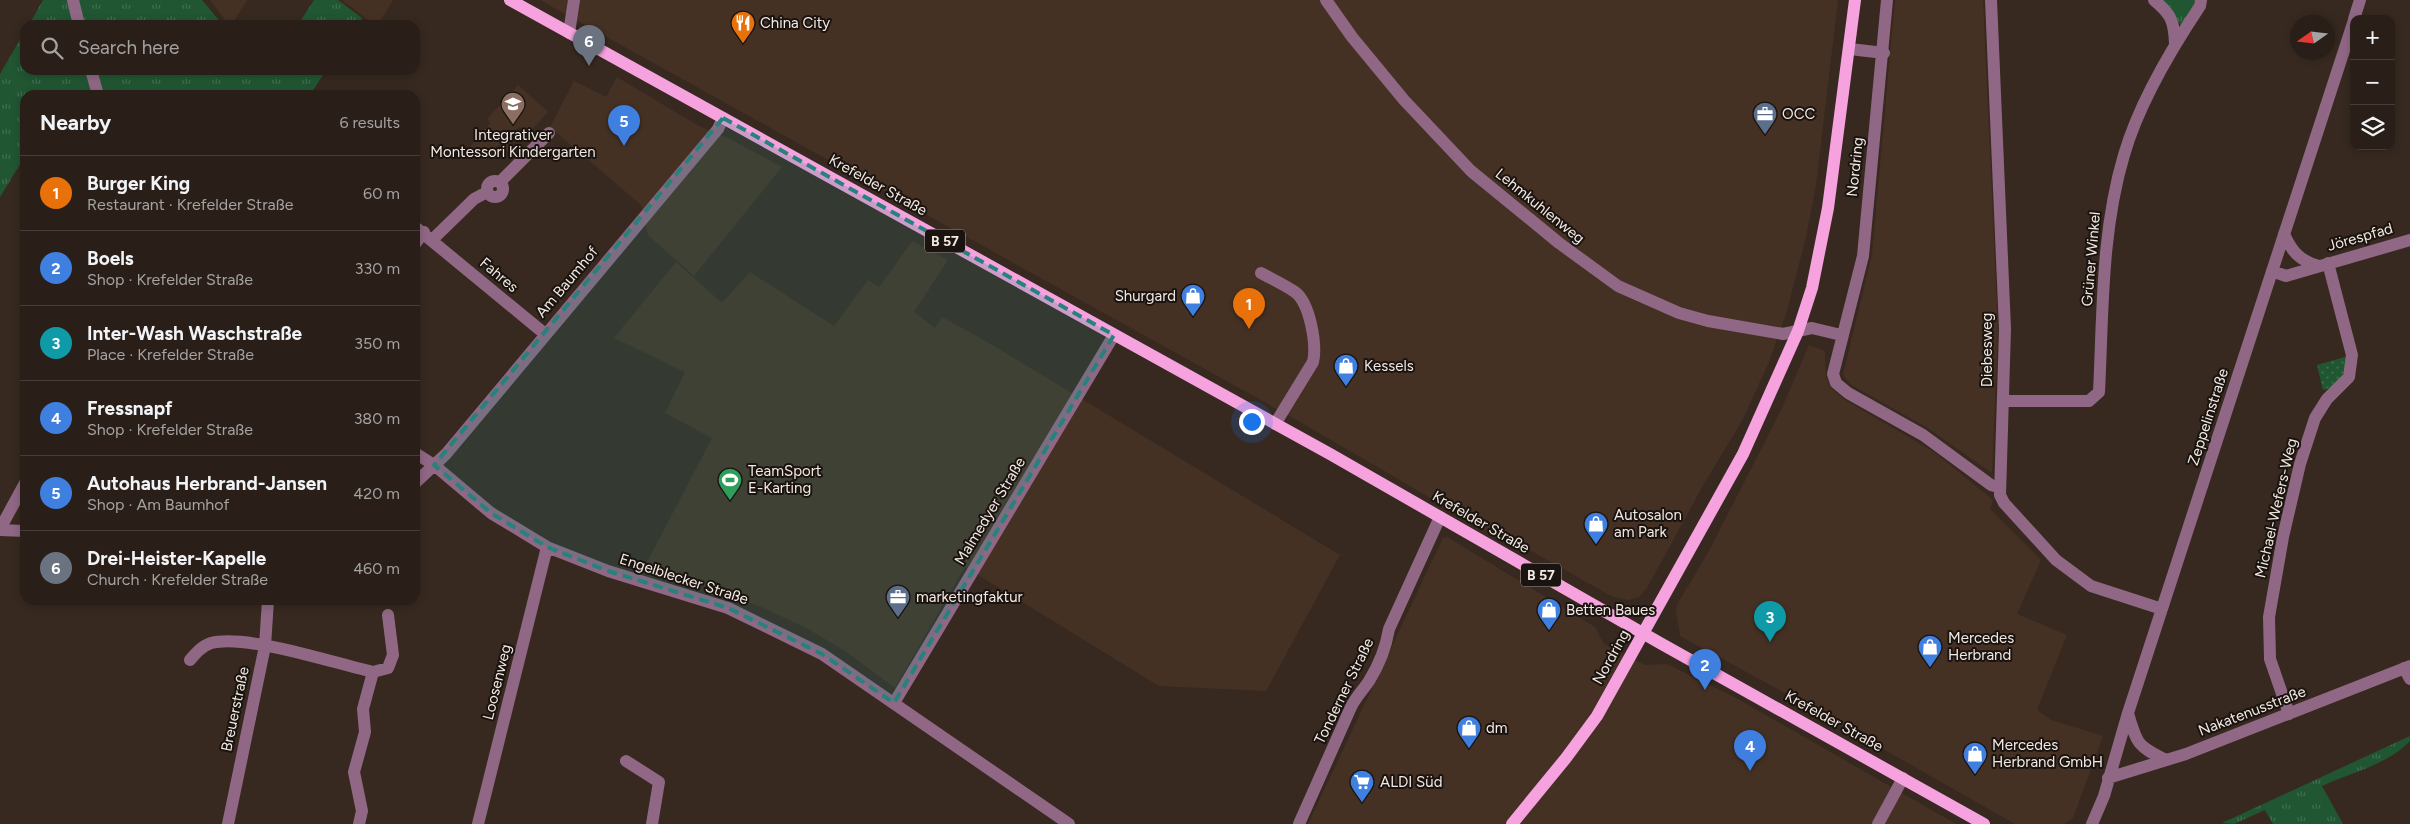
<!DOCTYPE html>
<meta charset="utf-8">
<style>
body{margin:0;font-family:Figtree,sans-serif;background:#312721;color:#f1f3f6}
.controls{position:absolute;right:15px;top:15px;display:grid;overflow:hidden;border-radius:10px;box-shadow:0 2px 8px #0003}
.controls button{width:45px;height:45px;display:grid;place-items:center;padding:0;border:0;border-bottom:1px solid #453d37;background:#291f18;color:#f1f3f6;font:25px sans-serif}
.compass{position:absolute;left:2290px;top:15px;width:45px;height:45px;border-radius:50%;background:#291f18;box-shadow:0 2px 8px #0003;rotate:256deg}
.you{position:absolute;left:1251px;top:421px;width:18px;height:18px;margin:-12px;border:4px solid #fff;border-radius:50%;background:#1a73e8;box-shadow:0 0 0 8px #1a73e833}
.badge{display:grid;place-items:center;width:32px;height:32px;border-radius:50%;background:#8bbbb9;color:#fff;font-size:16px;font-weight:700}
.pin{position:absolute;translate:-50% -41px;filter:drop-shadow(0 1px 2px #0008)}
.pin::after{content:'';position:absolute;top:26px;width:18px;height:15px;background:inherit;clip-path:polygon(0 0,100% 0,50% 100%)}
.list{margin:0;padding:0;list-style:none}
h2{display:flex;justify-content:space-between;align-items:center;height:65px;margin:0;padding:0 20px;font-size:21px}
h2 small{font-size:16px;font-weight:400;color:#a5a2a2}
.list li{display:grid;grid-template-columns:32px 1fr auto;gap:15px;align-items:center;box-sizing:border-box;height:75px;padding:0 20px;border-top:1px solid #453d37}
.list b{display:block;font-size:19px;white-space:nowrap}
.list p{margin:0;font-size:16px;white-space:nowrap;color:#a5a2a2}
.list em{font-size:16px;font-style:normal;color:#a5a2a2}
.icon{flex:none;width:28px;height:28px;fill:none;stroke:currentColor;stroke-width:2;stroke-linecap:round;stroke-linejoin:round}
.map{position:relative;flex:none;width:2410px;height:824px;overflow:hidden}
.search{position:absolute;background:#291f18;box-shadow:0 2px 8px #0003;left:20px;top:20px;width:400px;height:55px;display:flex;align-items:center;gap:12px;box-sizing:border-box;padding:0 18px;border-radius:15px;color:#a5a2a2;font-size:19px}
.panel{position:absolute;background:#291f18;box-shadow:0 2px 8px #0003;left:20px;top:90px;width:400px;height:515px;border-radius:15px}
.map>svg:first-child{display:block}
.built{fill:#453124}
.grass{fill:url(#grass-tufts)}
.park{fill:url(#park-dots)}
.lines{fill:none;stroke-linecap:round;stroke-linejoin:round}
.minor{stroke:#906885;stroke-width:12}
.major{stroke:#f5a2df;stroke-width:12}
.marked{fill:#26827a;fill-opacity:0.2;stroke:#26827a;stroke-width:4;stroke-dasharray:10 6;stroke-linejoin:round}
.labels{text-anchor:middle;stroke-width:4;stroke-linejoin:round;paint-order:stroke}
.shield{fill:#1a130f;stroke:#b1a9a3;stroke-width:1}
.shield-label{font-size:14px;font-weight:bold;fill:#f2e9e2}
.poi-label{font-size:15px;fill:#f2e9e2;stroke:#1a130f;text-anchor:start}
.street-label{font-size:15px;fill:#f2e9e2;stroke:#1a130f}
</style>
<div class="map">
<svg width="2410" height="824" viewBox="0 0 2410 824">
<defs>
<pattern id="grass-tufts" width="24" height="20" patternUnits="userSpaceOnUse" patternTransform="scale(1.25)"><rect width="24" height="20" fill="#215632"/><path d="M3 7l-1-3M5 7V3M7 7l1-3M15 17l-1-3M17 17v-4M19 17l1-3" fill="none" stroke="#426e4f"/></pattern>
<pattern id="park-dots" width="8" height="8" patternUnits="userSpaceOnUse" patternTransform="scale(1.25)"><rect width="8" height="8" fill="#215632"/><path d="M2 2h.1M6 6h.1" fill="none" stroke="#426e4f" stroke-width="1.8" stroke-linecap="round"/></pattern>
</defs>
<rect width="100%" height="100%" fill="#372920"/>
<path class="built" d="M210,0H247L232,25H229Z
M342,0H393L378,25H375Z
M540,0H1838L1816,185L1806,237L1787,311L1769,362L1742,421L1705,482L1647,588L1639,597L1628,600L1613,597L1521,545L1496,536L1302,423Z
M1895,0H1983L1998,330L1992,473L1926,427L1850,384L1843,375L1872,254Z
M617,77L697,125L732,140L782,167L694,276L648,235L641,205L550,127L574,81L606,97Z
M518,85L548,112L529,133L519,127L508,138L509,143L516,150L511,155L500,144L485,161L469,148L490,123L487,119Z
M912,241L948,260L914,312L935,328L942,317L984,340L1340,555L1266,691L1159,686L965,567L895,688L845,651L808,629L766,609L724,592L645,566L712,438L665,413L685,372L614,338L676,262L722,303L750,272L834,326L868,280L879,287Z
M1809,345L1825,351L1826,376L1830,387L1845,400L1934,452L1993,500L1990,509L2041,560L2017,614L2067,635L2037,710L2051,720L2103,736L2073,818L2064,824H2015L1783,692L1680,636L1676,610L1678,603L1709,551L1782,408Z
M1447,537L1595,627L1604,644L1645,665L1667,664L1736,698L1956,824H1308L1443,538Z"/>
<path class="grass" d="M43,0H202L223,25H29Z
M314,0H338L362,18L357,25H298Z
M2161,0H2196L2183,23L2180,25L2171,11Z
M25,31V70H262L266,74L268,70H326L310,95H25V156L0,197V74Z
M2410,736V741C2387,765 2352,772 2322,786L2343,824H2273L2265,810L2234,824L2222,823Z"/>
<path class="park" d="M2348,356C2345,373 2341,386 2323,390L2317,365Z"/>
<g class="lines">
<path class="minor" d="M73,0L79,25
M1326,0L1352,37L1404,100L1471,171L1559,243L1618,286L1679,313L1708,321L1783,334L1812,328L1841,335
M1887,0L1863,256L1833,374L1836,383L1848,393L1923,435L1991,485L1998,487
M1991,0L2005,329L2000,495L2004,503L2056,560L2091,586L2162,609
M2154,0C2171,14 2174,21 2175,43
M2354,19L2360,0
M569,33L574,0
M1850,49L1884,53
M91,70L98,95
M487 189a8 8 0 1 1 16 0a8 8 0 1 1-16 0Z
M500,182L549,133
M415,227L545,334
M2284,234C2292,252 2300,261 2319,266
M433,239L474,199L487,192
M415,244L424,232
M2272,271L2286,276L2410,240
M1261,273C1272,279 1285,285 1295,292C1310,303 1317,345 1313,362L1275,424
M2003,401H2089L2099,392C2103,313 2101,232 2124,155C2139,103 2170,51 2200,6L2201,0
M415,453L434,465L491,513L547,547L608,571L728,608L822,654L1069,824
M415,483L446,454L718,129L723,118
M0,529L25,483
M0,530L25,531
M190,660C196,653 202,646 211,643C247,634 334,663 373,672L388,668L393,655L388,615
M2404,668L2410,679
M894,703L1114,335
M2128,713C2137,744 2137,746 2166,760
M2289,714L2270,659L2269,617L2283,537L2300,464L2315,418L2327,399L2349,377L2352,355L2328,263
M626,761L659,782L652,824
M2108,778L2186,754L2410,666
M228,824L265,646L268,600
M359,824L362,811L354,772L365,732L363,709L373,672
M478,824L547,547
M1299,824L1351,707C1356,697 1363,690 1369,681C1379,665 1386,647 1389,629L1440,517
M1878,824L1903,778
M2092,824L2104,796L2128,713L2354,20"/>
<path class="major" d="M510,0L1330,454L1660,643L1984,824
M1512,824L1566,758L1597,716L1743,454L1798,331L1812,288L1828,208L1855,0"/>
</g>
<path class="marked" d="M723,118L1114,335L894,703L822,654L728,608L608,571L547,547L491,513L434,465Z"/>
<defs>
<symbol id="restaurant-pin" viewBox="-11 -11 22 30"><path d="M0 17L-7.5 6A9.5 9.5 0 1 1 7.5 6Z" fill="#e8710a" stroke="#1a130f"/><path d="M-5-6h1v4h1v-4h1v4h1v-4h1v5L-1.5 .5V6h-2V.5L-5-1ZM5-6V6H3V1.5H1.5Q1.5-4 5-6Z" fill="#fff"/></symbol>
<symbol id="school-pin" viewBox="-11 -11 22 30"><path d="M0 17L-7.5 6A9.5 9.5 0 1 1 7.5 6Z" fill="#8d6e63" stroke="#1a130f"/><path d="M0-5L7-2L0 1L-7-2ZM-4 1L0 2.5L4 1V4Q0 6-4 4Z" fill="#fff"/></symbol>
<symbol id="office-pin" viewBox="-11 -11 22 30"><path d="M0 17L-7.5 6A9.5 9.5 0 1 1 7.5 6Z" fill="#5c6f8a" stroke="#1a130f"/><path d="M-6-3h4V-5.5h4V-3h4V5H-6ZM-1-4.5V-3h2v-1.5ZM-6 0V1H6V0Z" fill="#fff"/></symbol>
<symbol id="shop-pin" viewBox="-11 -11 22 30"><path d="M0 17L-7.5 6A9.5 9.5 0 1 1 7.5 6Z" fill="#3f7fe0" stroke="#1a130f"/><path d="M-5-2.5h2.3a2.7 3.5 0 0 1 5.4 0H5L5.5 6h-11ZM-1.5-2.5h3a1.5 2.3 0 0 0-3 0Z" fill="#fff"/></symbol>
<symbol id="stadium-pin" viewBox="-11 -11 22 30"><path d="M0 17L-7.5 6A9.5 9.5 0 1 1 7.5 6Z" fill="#2e9e5b" stroke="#1a130f"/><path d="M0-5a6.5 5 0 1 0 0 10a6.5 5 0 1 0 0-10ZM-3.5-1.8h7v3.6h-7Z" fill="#fff"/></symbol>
<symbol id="supermarket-pin" viewBox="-11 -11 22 30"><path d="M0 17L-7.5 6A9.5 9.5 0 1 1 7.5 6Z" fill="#3f7fe0" stroke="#1a130f"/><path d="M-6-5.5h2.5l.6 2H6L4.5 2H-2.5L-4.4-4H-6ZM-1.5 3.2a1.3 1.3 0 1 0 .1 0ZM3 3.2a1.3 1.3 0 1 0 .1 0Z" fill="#fff"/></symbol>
</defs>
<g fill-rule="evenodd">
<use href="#restaurant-pin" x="729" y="9" width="28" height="38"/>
<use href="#school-pin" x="499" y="90" width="28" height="38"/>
<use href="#office-pin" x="1751" y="100" width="28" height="38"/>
<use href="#shop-pin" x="1179" y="282" width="28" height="38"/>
<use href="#shop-pin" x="1332" y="352" width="28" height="38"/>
<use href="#stadium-pin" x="716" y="466" width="28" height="38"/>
<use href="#shop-pin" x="1582" y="510" width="28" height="38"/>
<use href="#office-pin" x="884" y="583" width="28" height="38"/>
<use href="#shop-pin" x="1535" y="596" width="28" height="38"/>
<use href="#shop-pin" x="1916" y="633" width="28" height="38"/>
<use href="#shop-pin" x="1455" y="714" width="28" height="38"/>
<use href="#shop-pin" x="1961" y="740" width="28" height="38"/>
<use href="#supermarket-pin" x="1348" y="768" width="28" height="38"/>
</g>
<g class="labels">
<g class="shield">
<rect x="925" y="229.5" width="40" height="23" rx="4"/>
<rect x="1521" y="563.5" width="40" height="23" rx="4"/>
</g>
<g class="shield-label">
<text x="945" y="246">B 57</text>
<text x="1541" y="580">B 57</text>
</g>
<g class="poi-label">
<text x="760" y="28">China City</text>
<text x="1782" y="119">OCC</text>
<text x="513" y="140" text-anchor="middle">Integrativer<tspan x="513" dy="17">Montessori Kindergarten</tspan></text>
<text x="1176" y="301" text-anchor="end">Shurgard</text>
<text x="1364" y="371">Kessels</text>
<text x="748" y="476">TeamSport<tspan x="748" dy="17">E-Karting</tspan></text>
<text x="1614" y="520">Autosalon<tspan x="1614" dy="17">am Park</tspan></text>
<text x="916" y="602">marketingfaktur</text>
<text x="1566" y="615">Betten Baues</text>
<text x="1948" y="643">Mercedes<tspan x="1948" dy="17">Herbrand</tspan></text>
<text x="1486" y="733">dm</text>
<text x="1992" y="750">Mercedes<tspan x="1992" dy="17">Herbrand GmbH</tspan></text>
<text x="1380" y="787">ALDI Süd</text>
</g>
<g class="street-label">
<text transform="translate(1855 167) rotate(-84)" y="5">Nordring</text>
<text transform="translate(878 185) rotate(29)" y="5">Krefelder Straße</text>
<text transform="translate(1540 206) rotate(39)" y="5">Lehmkuhlenweg</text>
<text transform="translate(2360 237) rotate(-16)" y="5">Jörespfad</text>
<text transform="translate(2091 259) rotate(-85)" y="5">Grüner Winkel</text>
<text transform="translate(499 275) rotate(40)" y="5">Fahres</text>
<text transform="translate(567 282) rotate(-50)" y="5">Am Baumhof</text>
<text transform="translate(1987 350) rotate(-90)" y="5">Diebesweg</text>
<text transform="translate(2208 417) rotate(-72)" y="5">Zeppelinstraße</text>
<text transform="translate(2276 508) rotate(-77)" y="5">Michael-Wefers-Weg</text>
<text transform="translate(990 511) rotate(-59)" y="5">Malmedyer Straße</text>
<text transform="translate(1481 522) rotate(30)" y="5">Krefelder Straße</text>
<text transform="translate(684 579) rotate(18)" y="5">Engelblecker Straße</text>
<text transform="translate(1611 657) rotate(-61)" y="5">Nordring</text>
<text transform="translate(497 682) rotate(-76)" y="5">Loosenweg</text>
<text transform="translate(1344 691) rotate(-64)" y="5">Tonderner Straße</text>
<text transform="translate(235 709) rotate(-78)" y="5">Breuerstraße</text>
<text transform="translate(2252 711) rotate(-21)" y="5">Nakatenusstraße</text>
<text transform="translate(1834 721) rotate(29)" y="5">Krefelder Straße</text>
</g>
</g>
</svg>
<div class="controls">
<button>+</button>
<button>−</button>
<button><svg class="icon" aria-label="layers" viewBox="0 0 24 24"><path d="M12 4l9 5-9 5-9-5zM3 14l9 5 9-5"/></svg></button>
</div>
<svg class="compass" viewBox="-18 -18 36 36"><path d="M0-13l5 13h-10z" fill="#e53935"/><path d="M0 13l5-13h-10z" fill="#a5a2a2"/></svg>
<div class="you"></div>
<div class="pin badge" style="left:1249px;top:329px;background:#e8710a">1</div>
<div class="pin badge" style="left:1705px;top:690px;background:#3f7fe0">2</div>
<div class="pin badge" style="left:1770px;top:642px;background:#0f9aa8">3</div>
<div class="pin badge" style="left:1750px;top:771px;background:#3f7fe0">4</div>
<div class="pin badge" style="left:624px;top:146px;background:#3f7fe0">5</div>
<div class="pin badge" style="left:589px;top:66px;background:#6b7280">6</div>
<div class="search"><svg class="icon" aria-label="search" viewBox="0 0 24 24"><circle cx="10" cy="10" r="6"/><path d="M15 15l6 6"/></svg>Search here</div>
<section class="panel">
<h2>Nearby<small>6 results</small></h2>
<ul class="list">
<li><span class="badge" style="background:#e8710a">1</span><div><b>Burger King</b><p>Restaurant · Krefelder Straße</p></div><em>60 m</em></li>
<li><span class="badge" style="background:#3f7fe0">2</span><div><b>Boels</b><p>Shop · Krefelder Straße</p></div><em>330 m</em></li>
<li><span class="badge" style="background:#0f9aa8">3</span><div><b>Inter-Wash Waschstraße</b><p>Place · Krefelder Straße</p></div><em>350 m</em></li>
<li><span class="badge" style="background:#3f7fe0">4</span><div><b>Fressnapf</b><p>Shop · Krefelder Straße</p></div><em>380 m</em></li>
<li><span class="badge" style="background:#3f7fe0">5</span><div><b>Autohaus Herbrand-Jansen</b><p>Shop · Am Baumhof</p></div><em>420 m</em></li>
<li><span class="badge" style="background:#6b7280">6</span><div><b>Drei-Heister-Kapelle</b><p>Church · Krefelder Straße</p></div><em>460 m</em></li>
</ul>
</section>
</div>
